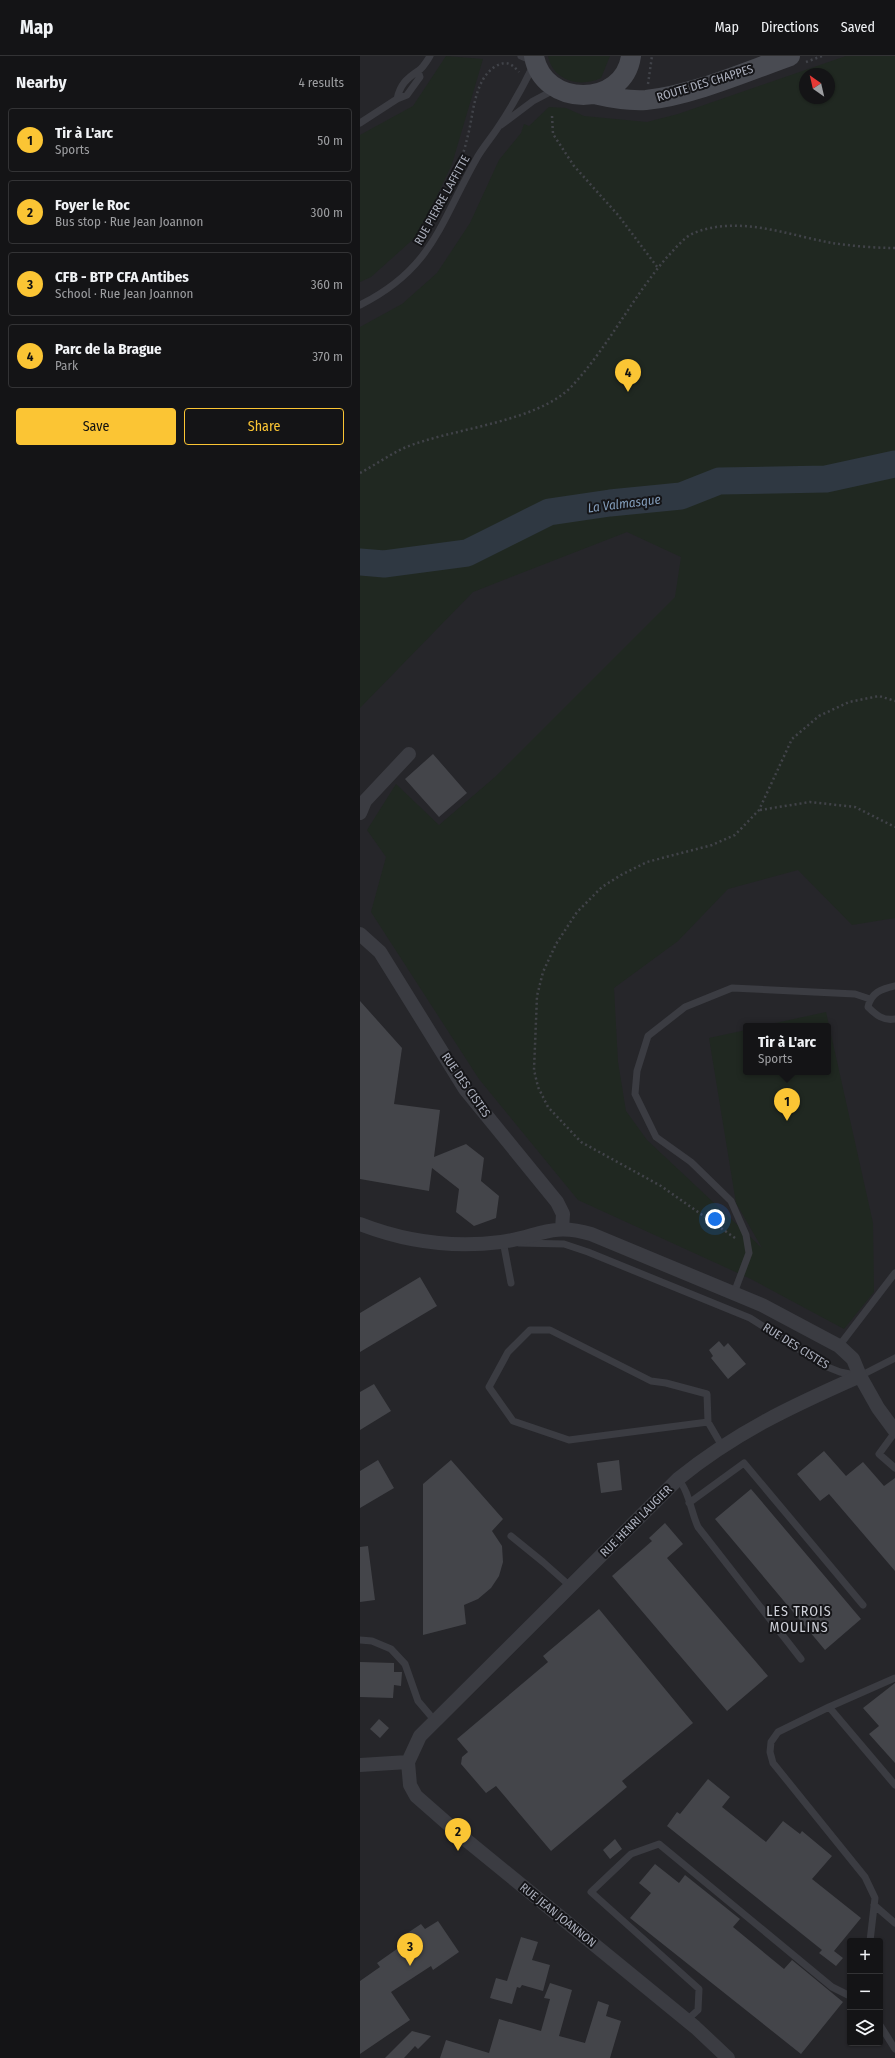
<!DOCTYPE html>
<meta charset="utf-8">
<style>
body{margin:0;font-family:"Fira Sans Condensed",sans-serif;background:#1d1d1f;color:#f1f3f6}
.controls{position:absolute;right:12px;bottom:12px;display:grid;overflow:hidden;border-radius:4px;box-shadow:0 1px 3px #0004}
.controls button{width:36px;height:36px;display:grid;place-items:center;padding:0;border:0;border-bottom:1px solid #333335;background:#141416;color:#f1f3f6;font:20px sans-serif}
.compass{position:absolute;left:439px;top:12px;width:36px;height:36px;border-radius:50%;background:#141416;box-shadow:0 1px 3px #0004;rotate:326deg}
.you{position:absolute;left:355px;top:1163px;width:14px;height:14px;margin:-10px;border:3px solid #fff;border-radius:50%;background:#1a73e8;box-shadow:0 0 0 6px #1a73e833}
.badge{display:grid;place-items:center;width:26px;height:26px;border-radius:50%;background:#fbc534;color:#111;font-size:13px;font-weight:700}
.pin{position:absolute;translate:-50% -33px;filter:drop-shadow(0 1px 2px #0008)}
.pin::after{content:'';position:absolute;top:21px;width:14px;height:12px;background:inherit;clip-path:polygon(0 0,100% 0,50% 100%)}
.popup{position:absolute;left:383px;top:967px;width:88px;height:52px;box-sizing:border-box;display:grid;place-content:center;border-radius:4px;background:#141416;filter:drop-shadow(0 1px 3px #0005);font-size:13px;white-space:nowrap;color:#9d9ea1}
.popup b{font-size:15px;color:#f1f3f6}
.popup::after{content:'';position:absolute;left:50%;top:100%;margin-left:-8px;border:8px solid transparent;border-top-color:#141416}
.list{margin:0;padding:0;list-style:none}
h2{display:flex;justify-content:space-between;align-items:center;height:52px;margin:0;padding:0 16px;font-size:17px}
h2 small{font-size:13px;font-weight:400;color:#9d9ea1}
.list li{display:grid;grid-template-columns:26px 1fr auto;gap:12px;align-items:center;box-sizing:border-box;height:64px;margin:0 8px 8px;padding:0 8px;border:1px solid #333335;border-radius:4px}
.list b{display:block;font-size:15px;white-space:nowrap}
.list p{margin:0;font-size:13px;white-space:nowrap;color:#9d9ea1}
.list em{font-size:13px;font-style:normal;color:#9d9ea1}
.actions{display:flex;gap:8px;padding:12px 16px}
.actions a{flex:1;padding:9px 0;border:1px solid #fbc534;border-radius:4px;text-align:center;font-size:14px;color:#fbc534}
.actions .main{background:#fbc534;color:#111}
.icon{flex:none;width:22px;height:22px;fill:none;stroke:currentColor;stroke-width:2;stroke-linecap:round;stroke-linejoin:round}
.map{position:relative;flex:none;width:535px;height:2002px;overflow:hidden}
header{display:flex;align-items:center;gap:24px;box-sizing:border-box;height:56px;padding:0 20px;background:#141416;border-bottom:1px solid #333335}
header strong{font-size:19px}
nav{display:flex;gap:22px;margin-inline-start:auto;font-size:14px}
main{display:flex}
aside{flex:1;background:#141416}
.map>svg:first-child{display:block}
.built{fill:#26262a;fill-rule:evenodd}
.green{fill:#202821;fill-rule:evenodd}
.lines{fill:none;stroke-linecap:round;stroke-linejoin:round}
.river{stroke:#2f3842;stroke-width:27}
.building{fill:#44454a}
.path{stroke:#414349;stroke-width:2.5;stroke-dasharray:2 3;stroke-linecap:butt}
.lane{stroke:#3b3c42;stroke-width:7}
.street{stroke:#3b3c42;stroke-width:14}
.secondary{stroke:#494b52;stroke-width:20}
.labels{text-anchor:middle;stroke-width:4;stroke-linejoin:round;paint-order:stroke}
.street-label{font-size:12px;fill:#acb0bd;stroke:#151518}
.water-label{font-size:13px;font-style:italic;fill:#829cb9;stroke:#151518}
.quarter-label{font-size:14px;letter-spacing:1px;fill:#ced0d8;stroke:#151518}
</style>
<header>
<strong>Map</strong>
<nav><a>Map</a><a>Directions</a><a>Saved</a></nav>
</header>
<main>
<aside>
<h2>Nearby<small>4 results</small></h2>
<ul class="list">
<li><span class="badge">1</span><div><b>Tir à L'arc</b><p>Sports</p></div><em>50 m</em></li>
<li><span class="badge">2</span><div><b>Foyer le Roc</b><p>Bus stop · Rue Jean Joannon</p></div><em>300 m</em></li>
<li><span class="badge">3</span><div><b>CFB - BTP CFA Antibes</b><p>School · Rue Jean Joannon</p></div><em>360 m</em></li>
<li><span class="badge">4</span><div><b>Parc de la Brague</b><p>Park</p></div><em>370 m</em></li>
</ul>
<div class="actions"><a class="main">Save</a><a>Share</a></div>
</aside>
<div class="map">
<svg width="535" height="2002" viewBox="0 0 535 2002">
<rect width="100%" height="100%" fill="#1a1a1d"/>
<path class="built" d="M0,0H535V2002H0ZM445,18H469V42H445ZM386,970H468V1016H386ZM490,1885H520V1987H490Z"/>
<path class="green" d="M86,0L123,3L92,108L59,178L11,221L0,226V79L53,50Z
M188,0H250L241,22C220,32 193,25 188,0Z
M486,0H535V862L492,869L438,814L368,833L318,885L254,932L258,1006L266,1055L287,1084L402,1192L376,1147L349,982L386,974V1016H468V970H402L466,956L513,1167L514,1236L484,1273L391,1223L218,1144L119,1023L11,856L26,801L7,774L36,728L79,769L135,721L315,541L321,501L267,476L113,536L0,652V271L42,248L77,217L110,167L139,104L161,77L164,68L169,70L189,51L206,52L224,60L287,66L318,58ZM445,18H469V42H445Z"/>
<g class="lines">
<path class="river" d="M0,506L24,508L107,497L189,456L250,447L321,440L359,425L466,423L535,408"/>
</g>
<path class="building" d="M73,698L107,737L79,761L45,723Z
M0,945L42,992L34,1048L80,1054L74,1101L106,1088L124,1102L121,1125L139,1140L136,1162L114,1170L96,1156L99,1133L72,1112L69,1135L0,1123Z
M60,1221L77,1250L0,1296V1257Z
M359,1285L364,1291L368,1287L386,1308L368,1323L351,1302L353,1300L349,1294Z
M14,1328L31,1355L0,1374V1336Z
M464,1395L486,1420L503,1406L524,1430L535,1422V1515L469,1438L460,1445L437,1418Z
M18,1404L34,1432L0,1452V1415Z
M91,1404L143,1463L132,1475L142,1490L143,1506L139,1520L131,1532L118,1543L104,1549L106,1568L63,1579V1428Z
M259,1404L262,1434L241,1437L237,1407Z
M391,1433L501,1563L465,1594L355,1463Z
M305,1467L323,1488L307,1502L408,1620L367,1655L252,1520L292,1485L289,1482Z
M8,1490L15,1544L0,1546V1491Z
M239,1553L333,1667L262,1725L267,1731L191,1795L136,1730L126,1737L101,1708L102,1701L108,1696L97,1683L188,1606L183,1600Z
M0,1606L34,1607V1616H42L41,1630L34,1629L33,1642L0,1641Z
M535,1627V1707L509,1678L519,1670L503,1652Z
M19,1663L29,1672L20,1682L10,1673Z
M348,1723L370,1741L362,1751L406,1786L423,1765L440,1778L442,1775L472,1800L452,1823L501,1862L474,1895L483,1902L476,1910L459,1897L462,1894L307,1770L317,1756L320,1758Z
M255,1783L262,1793L250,1803L243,1794Z
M295,1808L319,1827L325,1819L380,1863L373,1871L424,1913L432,1904L483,1946L441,1998L270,1862L291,1837L279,1827Z
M78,1865L99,1896L73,1914L71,1910L31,1936L50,1964L0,1998V1925L20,1911L17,1907L44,1888L40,1882L61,1868L65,1873Z
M161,1881L178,1886L172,1904L190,1909L183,1935L162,1929L160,1932L157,1931L152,1948L130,1942L136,1922L147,1925Z
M190,1927L212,1934L199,1980L225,1987L238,1945L249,1949L246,1960L261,1965L250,2002H80L86,1984L129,1997L139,1963L181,1975L190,1943L184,1942Z
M52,1975L71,1980L58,1993L55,1990L44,2002H25Z"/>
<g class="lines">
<path class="path" d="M446,6L462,0
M288,28L292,0
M192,60L193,78L214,110L258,159L298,212
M99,110C102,101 105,92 107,83C114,59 113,24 136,10C147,4 152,8 159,16
M0,417C15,409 29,399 44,392C91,372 177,367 212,330C249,290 273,240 308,200C316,192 324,181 334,177C378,159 428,179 472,187C492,190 515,192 535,192
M400,754L450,746L495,751L535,771
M375,1182L301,1130L221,1086L188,1051L178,1031L174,1014L177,940L183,916L196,888L217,856L242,831L261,819L287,806L352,789L375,779L399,754L432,683L459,660L489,646L519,640L535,645"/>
<path class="lane" d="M37,43C40,29 46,23 58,15C63,12 67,5 70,0
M0,67L37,43L47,39L60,21L58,15
M141,69L173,45L194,34
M0,249C74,212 80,166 118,100C124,90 131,82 137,73C151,52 164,29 175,6L161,0
M535,930C522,933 511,936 508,951C516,959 523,965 535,963
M145,1186L143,1185L151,1227
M159,1187L204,1188L228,1196L390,1262L465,1310L480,1316L500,1320L535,1302
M374,1237L389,1197L386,1179L371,1145L331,1106L296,1081L275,1038L277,1015L288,980L325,951L372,932L495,938L510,943
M479,1290L535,1217
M348,1366L347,1338L306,1327L291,1325L190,1274H170L148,1296L129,1331L153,1365L209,1384L348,1366L362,1390
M535,1376L519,1398L535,1412
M318,1423C329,1435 331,1456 338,1471L441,1603
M329,1447L384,1407L503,1549
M151,1480L183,1506L210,1530
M0,1584L12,1585L31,1593L45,1608L58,1645L75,1665
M469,1651L535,1729
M514,1849L535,1867
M510,1885L515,1842L505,1821L413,1707L410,1696L411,1686L418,1676L469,1651L535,1622
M327,1964L338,1954L339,1933L231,1836L271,1798L299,1788L472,1931L490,1940
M520,1969L535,1993"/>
<path class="street" d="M0,757L5,745L49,698
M0,878L20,896L105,1033L197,1146L203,1158L202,1173
M0,1168C46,1186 93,1192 141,1186C178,1181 191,1166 231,1178L402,1249L479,1290L493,1303L500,1320L518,1352L535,1375
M0,1709L48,1706
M368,2002L335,1971L105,1783L56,1740L50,1729L48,1706L60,1680L318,1423C376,1376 432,1350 500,1320"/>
<path class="secondary" d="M174,0C183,52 264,52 271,0
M234,38C251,42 269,45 286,44C330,40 388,15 430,0"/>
</g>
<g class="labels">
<g class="street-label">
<text transform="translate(345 27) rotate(-17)" y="4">ROUTE DES CHAPPES</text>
<text transform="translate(82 144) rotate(-61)" y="4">RUE PIERRE LAFFITTE</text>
<text transform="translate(106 1029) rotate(55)" y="4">RUE DES CISTES</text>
<text transform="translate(436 1290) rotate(32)" y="4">RUE DES CISTES</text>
<text transform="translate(276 1465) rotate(-45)" y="4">RUE HENRI LAUGIER</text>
<text transform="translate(198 1859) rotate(39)" y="4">RUE JEAN JOANNON</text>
</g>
<g class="water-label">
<text transform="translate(264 447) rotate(-7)" y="5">La Valmasque</text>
</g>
<g class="quarter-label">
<text x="439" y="1560">LES TROIS<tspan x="439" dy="16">MOULINS</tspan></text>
</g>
</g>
</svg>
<div class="controls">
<button>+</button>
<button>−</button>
<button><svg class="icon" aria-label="layers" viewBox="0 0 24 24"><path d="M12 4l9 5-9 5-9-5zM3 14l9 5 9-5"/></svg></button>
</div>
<svg class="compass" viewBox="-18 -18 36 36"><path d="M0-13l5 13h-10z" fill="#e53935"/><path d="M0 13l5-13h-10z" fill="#9d9ea1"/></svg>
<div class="you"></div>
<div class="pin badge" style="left:427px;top:1065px">1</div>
<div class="popup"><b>Tir à L'arc</b>Sports</div>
<div class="pin badge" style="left:98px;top:1795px">2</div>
<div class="pin badge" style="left:50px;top:1910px">3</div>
<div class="pin badge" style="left:268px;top:336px">4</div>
</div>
</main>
